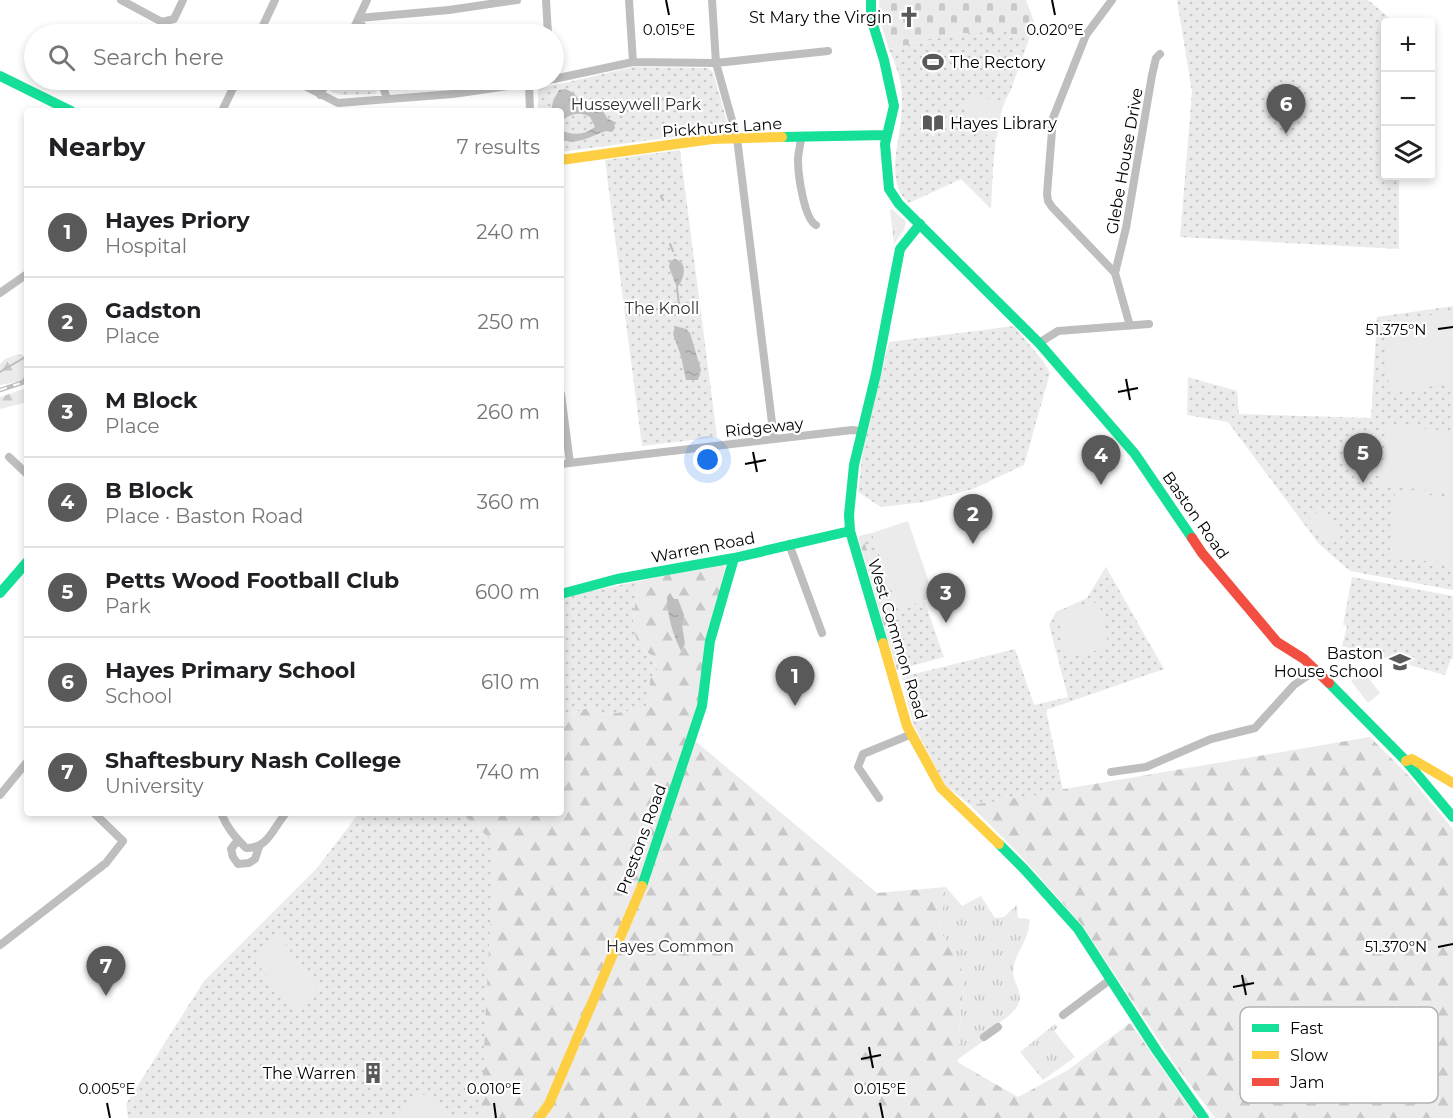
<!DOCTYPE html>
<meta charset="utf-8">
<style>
body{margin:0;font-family:Montserrat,sans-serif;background:#f6f6f6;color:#202124}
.controls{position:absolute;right:18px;top:18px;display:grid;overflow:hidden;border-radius:6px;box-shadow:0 3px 9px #0003}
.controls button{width:54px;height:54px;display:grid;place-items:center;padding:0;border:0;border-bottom:2px solid #e0e0e0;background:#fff;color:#202124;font:30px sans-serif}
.you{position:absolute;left:708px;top:460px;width:21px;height:21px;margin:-15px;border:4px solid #fff;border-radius:50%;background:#1a73e8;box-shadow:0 0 0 9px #1a73e833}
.badge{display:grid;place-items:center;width:39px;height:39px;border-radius:50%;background:#595959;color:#fff;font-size:20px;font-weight:700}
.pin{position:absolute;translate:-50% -50px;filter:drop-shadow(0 2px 3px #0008)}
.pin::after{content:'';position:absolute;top:32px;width:21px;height:18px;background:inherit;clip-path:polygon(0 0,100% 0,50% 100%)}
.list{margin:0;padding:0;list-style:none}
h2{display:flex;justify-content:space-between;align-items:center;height:78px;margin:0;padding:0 24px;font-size:26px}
h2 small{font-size:20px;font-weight:400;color:#757577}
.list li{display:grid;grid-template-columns:39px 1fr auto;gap:18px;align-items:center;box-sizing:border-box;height:90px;padding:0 24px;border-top:2px solid #e0e0e0}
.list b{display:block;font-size:22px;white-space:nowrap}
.list p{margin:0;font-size:20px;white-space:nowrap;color:#757577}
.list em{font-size:20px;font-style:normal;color:#757577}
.icon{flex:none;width:33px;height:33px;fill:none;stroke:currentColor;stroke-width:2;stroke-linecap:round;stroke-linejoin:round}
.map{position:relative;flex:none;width:1453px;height:1118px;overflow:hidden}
.search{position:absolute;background:#fff;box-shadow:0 3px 9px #0003;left:24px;top:24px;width:540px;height:66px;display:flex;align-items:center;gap:15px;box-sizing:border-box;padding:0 21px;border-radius:33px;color:#757577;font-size:22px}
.panel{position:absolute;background:#fff;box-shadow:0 3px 9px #0003;left:24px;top:108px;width:540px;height:708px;border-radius:6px}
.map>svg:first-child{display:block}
.grass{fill:url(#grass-tufts)}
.forest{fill:url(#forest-firs)}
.cemetery{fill:url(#cemetery-stones)}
.park{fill:url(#park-dots)}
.pitch{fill:#ebebeb}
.water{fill:url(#water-ripples)}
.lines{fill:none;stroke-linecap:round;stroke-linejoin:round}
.stream{stroke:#bebebe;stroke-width:2}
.street{stroke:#bebebe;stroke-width:8}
.fast{stroke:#16e098;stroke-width:10}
.slow{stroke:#ffcf43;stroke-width:10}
.jam{stroke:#f24e42;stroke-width:10}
.rail-casing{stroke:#bebebe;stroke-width:4.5}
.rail{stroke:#fff;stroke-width:2;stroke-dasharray:7;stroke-linecap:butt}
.ticks{fill:none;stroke:#000;stroke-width:2}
.labels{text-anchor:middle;stroke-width:4.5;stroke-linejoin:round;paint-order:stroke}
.poi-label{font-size:16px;fill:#000;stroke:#fff;text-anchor:end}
.park-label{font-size:16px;fill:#323232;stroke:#fff}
.street-label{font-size:16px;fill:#000;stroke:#fff}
.key{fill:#fff;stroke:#b2b2b2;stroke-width:1.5}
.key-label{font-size:16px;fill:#000}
.ticks-label{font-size:15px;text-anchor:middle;fill:#000;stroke:#fff;stroke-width:4.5;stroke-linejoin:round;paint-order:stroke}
</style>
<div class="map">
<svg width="1453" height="1118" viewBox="0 0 1453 1118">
<defs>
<pattern id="grass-tufts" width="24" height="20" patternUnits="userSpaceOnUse" patternTransform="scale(1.5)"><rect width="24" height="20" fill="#ebebeb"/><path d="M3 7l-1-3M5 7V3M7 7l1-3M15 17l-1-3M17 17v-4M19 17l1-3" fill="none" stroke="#c8c8c8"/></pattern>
<pattern id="forest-firs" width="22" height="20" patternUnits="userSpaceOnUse" patternTransform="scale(1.5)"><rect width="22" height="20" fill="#ebebeb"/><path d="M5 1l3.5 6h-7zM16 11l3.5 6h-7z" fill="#c8c8c8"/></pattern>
<pattern id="cemetery-stones" width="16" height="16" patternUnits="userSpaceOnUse" patternTransform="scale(1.5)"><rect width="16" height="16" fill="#ebebeb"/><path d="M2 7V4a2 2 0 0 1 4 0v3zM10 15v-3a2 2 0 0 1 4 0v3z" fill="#c8c8c8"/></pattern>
<pattern id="park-dots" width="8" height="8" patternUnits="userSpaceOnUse" patternTransform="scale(1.5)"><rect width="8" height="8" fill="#ebebeb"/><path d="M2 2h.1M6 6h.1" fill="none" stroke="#c8c8c8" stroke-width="1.8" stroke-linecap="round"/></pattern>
<pattern id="water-ripples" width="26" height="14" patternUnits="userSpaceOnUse" patternTransform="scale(1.5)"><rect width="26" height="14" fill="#bebebe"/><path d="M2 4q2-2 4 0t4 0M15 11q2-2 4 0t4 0" fill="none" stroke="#a2a2a2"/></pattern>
</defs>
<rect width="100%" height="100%" fill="#fff"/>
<path class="grass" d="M892,209L906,222L904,230L894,244L890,210Z
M946,887L962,906L981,896L995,918L1004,917L1017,905L1018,918L1029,919C1031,940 1013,953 1013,973C1014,984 1024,994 1018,1005C1011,1017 992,1027 981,1035L985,1040L957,1060L964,974L940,930Z
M1055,1024L1058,1027L1054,1031L1075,1057L1043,1080L1020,1052Z"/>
<path class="forest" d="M18,354L27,357V380L0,385V364L5,359Z
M27,388V402L0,409V397Z
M862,535L908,667L897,670L858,537Z
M726,563L710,630L699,704L688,735L877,893L946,887L940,930L964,974L957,1060L959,1063L1018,1097L1068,1070L1130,1023L1197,1118H475L474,825L461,813H561V725L563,724L567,715L587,708L601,715L642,709L650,702V679L657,669L653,656C623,639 635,609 639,581Z
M1370,737L1409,776L1453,829V1118H1215L1174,1063L1081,924L1019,854L970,805Z"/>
<path class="cemetery" d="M879,0H1026L1035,24L1033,28H1030L1017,34L963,33L889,49L880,21Z"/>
<path class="park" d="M1177,0H1368L1391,19H1397V22H1386V176H1399V249L1180,237L1192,92Z
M1030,28H1033L1010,92C993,116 993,179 991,209L961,179L909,203C887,185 897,151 900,127C902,114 903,94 900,80C898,70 893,59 889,49L963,33L1009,32L1012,34H1017Z
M633,67L708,68L713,72L728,125L726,130L561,152V111H538V89Z
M333,80H376L378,88L375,94L340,95L330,91Z
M680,150L717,437L642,446L605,160Z
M1453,306V590L1350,571L1319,544L1228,422L1187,415L1188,377L1237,391L1239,414L1371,418L1377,317Z
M1014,326L1043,361L1050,373L1024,465L973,489L925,502L881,507L858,492L863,449L889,342Z
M872,533L898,609L924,600L944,657L908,667L862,535Z
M1106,567L1164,669L1046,710L1063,791L970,805L945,785L913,724L902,677L1015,649L1034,705L1068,697L1049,625L1056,612L1087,598Z
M1352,577L1453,596V659H1451L1445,675L1342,646L1347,626L1343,625Z
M639,581C635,609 623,639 653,656L657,670L650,679V702L642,709L601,715L587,708L567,715L563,724L561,725V600L578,594Z
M359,813H461L494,842L481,1113L482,1118H128L126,1104L204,981L317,868Z"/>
<path class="pitch" d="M968,95L1003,101L997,137L962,131Z
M1453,312V383L1390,393L1382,322Z
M1386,425L1453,431V493L1381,485Z
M1395,492L1453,497V564L1389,557Z
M1320,509L1344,533L1331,546L1307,522Z
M908,521L934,597L898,609L872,533Z
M1099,602L1109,648L1066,657L1057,611Z
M1363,671L1380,693L1368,703L1351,681Z
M280,937L320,992L294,1011L252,957Z
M419,1091L450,1117L449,1118H396Z"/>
<path class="water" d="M565,89C574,92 582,99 578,108L603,111L607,118L614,122L615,128L612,132L606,131C591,136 578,145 561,140V130C573,136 584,135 595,127L590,117C580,111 569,114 561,122V111H551L553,101L559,90Z
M675,259C689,263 684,279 677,288L669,267L670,261Z
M675,326L686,329L690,333L701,370L698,380H686L681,356L673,334Z
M670,593L674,599H678L684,615L682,625L685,644L681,651C673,635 667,615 667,597Z"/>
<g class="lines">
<path class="stream" d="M661,196L663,200
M670,244L673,251
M677,288L679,305L677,315
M0,372L27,356"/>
<path class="street" d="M121,0L162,22L174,19L183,0
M546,0L548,34
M629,0L633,62
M712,0L716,63L828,51
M1112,0L1086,35L1053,118L1047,194L1048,201L1052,207L1115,273L1130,326
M259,34L275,0
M351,34L367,0
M365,34L359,18L449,10L517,0
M554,79L633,62L716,63L737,138L774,439
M293,80L338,103L453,94L529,83
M381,80L387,99
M320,95L328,80
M222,111L237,80
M530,111L529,83L549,80
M801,136C801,145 798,152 798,160C798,174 804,219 816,225
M1115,273L1126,228L1152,75L1156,58L1160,54
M0,293L27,274
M1039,343L1058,331L1149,324
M561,394L570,463
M9,457L27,474
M561,464L852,430L862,431
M789,544L822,633
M1111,772L1146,767L1211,739L1255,728L1294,685L1316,670
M0,795L27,762
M879,798L858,767L863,754L912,734
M221,813C227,828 235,837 246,848C268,849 273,828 286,813
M238,840L231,849L233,857L238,864L249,863L255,859L259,847
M0,945L106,863L123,841L94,813
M1063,1015L1111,979
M984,1037L998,1027"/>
<path class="fast" d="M871,0V18L884,60L894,106L885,144L889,189L899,204L1039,343L1135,454L1192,538
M0,76L71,111
M782,137L887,135
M0,593L27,562
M561,594L617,579L734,558L850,531
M883,643L850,531L849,515L854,465L876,374L900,249L920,224
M1329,683L1406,761L1453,817
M999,844L1024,869L1078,929L1157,1051L1204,1118
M642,886L702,706L710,641L734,558"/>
<path class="slow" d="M561,160L712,139L782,137
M883,643L907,726L941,788L999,844
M1406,761L1412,759L1453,783
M539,1118L549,1104L642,886"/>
<path class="jam" d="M1192,538L1202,553L1277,642L1304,659L1329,683"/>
<defs>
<path id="rail" d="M0,390L27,381"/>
</defs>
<use href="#rail" class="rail-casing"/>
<use href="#rail" class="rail"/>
</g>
<path class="ticks" d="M666,0L669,15M1052,0L1055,15M1438,329L1453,327M1126,379L1130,400M1118,392L1138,388M753,452L757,472M745,464L766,460M1438,947L1453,944M1242,975L1246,995M1233,987L1254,983M869,1047L873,1068M861,1059L881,1055M107,1103L110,1118M494,1103L496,1118M880,1103L883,1118"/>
<defs>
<symbol id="church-bare" viewBox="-9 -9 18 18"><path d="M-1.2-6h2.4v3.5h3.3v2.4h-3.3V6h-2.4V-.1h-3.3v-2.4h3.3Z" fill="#595959" stroke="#fff" stroke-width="2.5" paint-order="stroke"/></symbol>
<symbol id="stadium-bare" viewBox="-9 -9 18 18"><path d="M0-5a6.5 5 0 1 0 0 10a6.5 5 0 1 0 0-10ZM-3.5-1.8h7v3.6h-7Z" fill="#595959" stroke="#fff" stroke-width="2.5" paint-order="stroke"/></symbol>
<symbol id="library-bare" viewBox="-9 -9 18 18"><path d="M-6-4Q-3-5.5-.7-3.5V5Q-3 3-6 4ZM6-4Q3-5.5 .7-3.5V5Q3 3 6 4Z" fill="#595959" stroke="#fff" stroke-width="2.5" paint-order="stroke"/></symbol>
<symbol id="school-bare" viewBox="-9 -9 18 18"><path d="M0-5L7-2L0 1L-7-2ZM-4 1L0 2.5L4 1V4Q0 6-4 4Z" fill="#595959" stroke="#fff" stroke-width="2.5" paint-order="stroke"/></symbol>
<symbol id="building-bare" viewBox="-9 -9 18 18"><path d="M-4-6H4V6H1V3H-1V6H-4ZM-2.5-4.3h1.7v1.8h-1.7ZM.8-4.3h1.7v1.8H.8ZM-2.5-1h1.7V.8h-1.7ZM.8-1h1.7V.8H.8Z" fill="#595959" stroke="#fff" stroke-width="2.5" paint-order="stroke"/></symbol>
</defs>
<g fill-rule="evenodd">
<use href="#church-bare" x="894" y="2" width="30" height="30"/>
<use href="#stadium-bare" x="918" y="47" width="30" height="30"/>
<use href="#library-bare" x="918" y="108" width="30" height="30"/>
<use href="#school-bare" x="1385" y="647" width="30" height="30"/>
<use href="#building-bare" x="358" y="1058" width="30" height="30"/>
</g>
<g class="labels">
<g class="poi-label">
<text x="892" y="23">St Mary the Virgin</text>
<text x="950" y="68" text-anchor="start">The Rectory</text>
<text x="950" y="129" text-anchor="start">Hayes Library</text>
<text x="1383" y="659">Baston<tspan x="1383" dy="18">House School</tspan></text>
<text x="356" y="1079">The Warren</text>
</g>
<g class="park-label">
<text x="636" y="110">Husseywell Park</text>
<text x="662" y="314">The Knoll</text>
<text x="670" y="952">Hayes Common</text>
</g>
<g class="street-label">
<text transform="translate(722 127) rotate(-4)" y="6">Pickhurst Lane</text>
<text transform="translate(1124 161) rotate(-80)" y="6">Glebe House Drive</text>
<text transform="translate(764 427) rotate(-6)" y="6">Ridgeway</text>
<text transform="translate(1196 515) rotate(55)" y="6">Baston Road</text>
<text transform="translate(703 547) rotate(-11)" y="6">Warren Road</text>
<text transform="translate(898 639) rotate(73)" y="6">West Common Road</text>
<text transform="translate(641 839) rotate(-70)" y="6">Prestons Road</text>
</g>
</g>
<rect x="1240" y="1007" width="198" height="96" rx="9" class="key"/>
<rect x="1252" y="1024" width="27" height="8" fill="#16e098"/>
<rect x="1252" y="1051" width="27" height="8" fill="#ffcf43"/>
<rect x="1252" y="1078" width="27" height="8" fill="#f24e42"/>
<g class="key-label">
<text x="1290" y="1034">Fast</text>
<text x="1290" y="1061">Slow</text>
<text x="1290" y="1088">Jam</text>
</g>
<g class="ticks-label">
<text x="669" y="35">0.015°E</text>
<text x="1055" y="35">0.020°E</text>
<text x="1396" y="335">51.375°N</text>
<text x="1396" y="952">51.370°N</text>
<text x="107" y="1094">0.005°E</text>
<text x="494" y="1094">0.010°E</text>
<text x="880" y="1094">0.015°E</text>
</g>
</svg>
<div class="controls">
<button>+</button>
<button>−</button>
<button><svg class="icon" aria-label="layers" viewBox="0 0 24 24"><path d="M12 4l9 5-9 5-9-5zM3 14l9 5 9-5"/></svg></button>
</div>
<div class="you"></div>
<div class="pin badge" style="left:795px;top:706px">1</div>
<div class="pin badge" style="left:973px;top:544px">2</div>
<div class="pin badge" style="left:946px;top:623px">3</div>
<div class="pin badge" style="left:1101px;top:485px">4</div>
<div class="pin badge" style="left:1363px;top:483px">5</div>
<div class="pin badge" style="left:1286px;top:134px">6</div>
<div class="pin badge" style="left:106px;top:996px">7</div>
<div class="search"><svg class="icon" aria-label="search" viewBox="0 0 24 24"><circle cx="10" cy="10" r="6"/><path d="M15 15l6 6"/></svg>Search here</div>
<section class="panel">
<h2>Nearby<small>7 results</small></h2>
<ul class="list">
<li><span class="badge">1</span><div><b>Hayes Priory</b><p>Hospital</p></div><em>240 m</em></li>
<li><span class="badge">2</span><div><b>Gadston</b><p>Place</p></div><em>250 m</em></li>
<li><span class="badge">3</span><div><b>M Block</b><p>Place</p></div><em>260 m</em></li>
<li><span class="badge">4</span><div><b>B Block</b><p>Place · Baston Road</p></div><em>360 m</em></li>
<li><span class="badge">5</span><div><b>Petts Wood Football Club</b><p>Park</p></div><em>600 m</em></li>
<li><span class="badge">6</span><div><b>Hayes Primary School</b><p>School</p></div><em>610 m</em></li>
<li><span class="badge">7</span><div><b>Shaftesbury Nash College</b><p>University</p></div><em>740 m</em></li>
</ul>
</section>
</div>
